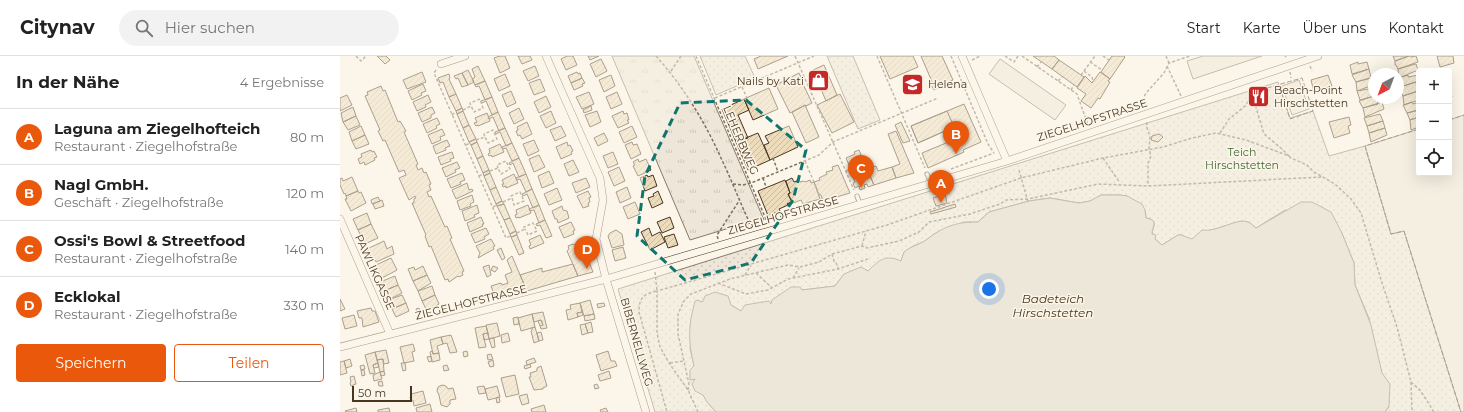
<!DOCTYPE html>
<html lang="de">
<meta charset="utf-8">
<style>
body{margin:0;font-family:Montserrat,sans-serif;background:#f2f2f2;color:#222}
.controls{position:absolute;right:12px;top:12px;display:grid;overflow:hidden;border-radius:4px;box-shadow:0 4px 16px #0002}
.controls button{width:36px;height:36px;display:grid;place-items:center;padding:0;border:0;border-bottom:1px solid #e0e0e0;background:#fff;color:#222;font:20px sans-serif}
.compass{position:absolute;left:1028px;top:12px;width:36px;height:36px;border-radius:50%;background:#fff;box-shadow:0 4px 16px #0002;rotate:221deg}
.scale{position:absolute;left:12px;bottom:10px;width:60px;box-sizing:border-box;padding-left:4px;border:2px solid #4a3520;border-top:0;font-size:11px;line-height:14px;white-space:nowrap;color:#4a3520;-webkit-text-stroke:3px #fbf6e9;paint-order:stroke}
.you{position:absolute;left:649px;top:233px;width:14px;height:14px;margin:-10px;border:3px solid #fff;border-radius:50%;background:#1a73e8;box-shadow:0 0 0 6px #1a73e833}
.badge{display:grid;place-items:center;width:26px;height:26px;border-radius:50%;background:#ea580c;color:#fff;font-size:13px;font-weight:700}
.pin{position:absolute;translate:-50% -33px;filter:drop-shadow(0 1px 2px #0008)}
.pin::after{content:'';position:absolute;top:21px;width:14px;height:12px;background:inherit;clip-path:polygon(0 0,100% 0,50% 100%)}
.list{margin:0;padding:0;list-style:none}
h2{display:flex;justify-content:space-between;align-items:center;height:52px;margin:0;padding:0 16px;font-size:17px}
h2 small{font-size:13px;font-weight:400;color:#767676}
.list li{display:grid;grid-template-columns:26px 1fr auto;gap:12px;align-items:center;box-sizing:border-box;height:56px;padding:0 16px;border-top:1px solid #e0e0e0}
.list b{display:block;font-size:15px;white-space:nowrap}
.list p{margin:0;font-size:13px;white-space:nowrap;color:#767676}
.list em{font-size:13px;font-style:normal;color:#767676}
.actions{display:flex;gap:8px;padding:12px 16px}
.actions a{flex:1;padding:9px 0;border:1px solid #ea580c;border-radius:4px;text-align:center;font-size:14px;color:#ea580c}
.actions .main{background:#ea580c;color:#fff}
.icon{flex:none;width:22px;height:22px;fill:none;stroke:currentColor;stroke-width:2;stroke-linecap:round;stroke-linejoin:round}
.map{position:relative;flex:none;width:1124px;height:356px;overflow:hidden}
header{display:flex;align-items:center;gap:24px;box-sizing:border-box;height:56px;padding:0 20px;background:#fff;border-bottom:1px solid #e0e0e0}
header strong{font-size:19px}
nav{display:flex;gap:22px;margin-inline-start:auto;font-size:14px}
.search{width:280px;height:36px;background:#f2f2f2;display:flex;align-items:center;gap:10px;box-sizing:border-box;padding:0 14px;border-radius:22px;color:#767676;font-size:15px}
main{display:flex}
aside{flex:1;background:#fff}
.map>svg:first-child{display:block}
.grass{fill:url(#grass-tufts);stroke:#887966}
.park{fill:url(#park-dots);stroke:#887966}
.garden{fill:#ede6d9;stroke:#887966}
.parking{fill:#ede7d9;stroke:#887966}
.water{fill:#dcd4c6;stroke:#887966}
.building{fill:url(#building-hatch);stroke:#4a3520}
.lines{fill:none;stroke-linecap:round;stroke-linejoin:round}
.service-casing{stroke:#4a3520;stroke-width:5}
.minor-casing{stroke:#4a3520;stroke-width:8}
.path{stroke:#7f6f5c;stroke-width:1.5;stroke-dasharray:3 2;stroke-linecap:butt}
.service{stroke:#fbf6e9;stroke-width:3.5}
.minor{stroke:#fbf6e9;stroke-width:7}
.fence{stroke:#4a3520;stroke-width:1;stroke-dasharray:5 2;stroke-linecap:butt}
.marked{fill:none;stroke:#0f766e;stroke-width:3;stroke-dasharray:8 5;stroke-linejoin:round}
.labels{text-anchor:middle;stroke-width:3;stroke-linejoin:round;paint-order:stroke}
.poi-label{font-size:11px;fill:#4a3520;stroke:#fbf6e9;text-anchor:start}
.street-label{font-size:11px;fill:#4a3520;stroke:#fbf6e9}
.park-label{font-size:11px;fill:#436837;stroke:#fbf6e9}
.water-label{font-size:12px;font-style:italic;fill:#4a3520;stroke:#fbf6e9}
</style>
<header>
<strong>Citynav</strong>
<div class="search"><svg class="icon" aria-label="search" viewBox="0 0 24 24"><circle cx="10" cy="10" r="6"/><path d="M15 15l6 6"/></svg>Hier suchen</div>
<nav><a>Start</a><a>Karte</a><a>Über uns</a><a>Kontakt</a></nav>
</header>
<main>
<aside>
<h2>In der Nähe<small>4 Ergebnisse</small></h2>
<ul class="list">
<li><span class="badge">A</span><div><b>Laguna am Ziegelhofteich</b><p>Restaurant · Ziegelhofstraße</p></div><em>80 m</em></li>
<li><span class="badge">B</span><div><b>Nagl GmbH.</b><p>Geschäft · Ziegelhofstraße</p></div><em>120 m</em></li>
<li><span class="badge">C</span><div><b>Ossi's Bowl &amp; Streetfood</b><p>Restaurant · Ziegelhofstraße</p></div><em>140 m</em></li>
<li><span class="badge">D</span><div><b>Ecklokal</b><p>Restaurant · Ziegelhofstraße</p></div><em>330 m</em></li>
</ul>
<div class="actions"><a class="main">Speichern</a><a>Teilen</a></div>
</aside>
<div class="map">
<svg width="1124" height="356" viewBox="0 0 1124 356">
<defs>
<pattern id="grass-tufts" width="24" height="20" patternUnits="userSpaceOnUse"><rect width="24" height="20" fill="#ede6d9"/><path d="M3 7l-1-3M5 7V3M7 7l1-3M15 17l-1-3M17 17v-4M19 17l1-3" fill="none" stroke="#cdc6ba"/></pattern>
<pattern id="park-dots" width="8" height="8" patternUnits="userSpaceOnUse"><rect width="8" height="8" fill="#ede6d9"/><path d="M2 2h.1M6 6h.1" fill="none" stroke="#cdc6ba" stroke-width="1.8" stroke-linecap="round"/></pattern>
<pattern id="building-hatch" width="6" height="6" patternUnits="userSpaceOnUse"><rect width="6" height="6" fill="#ecdcbc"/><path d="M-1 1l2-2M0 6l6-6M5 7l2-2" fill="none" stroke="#ccbda1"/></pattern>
</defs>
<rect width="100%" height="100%" fill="#fbf6e9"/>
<path class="grass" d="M272,0H354L424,164L386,173L350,184Z"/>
<path class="park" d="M360,0H405L415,22L376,39Z
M487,0H513L540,64L518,73Z
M938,26L950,62L973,55L989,100L1025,90L1051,178L1064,175L1121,356H1045L1049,351L1029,262L1015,229L1014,207L1001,175L945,154L916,172L908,166L902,165L868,175L852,184L841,179H838L822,189L815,183L812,175C816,168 815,163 806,162L805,154L787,140L780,139H761L750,145L739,147L710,142L689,145L649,156L638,166H624L596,177L583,186L573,190L564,196L561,205L527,215L504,218L495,230L462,234L431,249L401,255L391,249L363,245L361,246L358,244L350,292L354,310L351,324L355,323L367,346L376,356H315L278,233Z"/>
<path class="garden" d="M959,24L969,53L952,59L942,30Z
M1124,59V356H1121L1064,175L1051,178L1025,90L1079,73V117H1109V64Z"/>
<path class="parking" d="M863,0H922L853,23L847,5Z
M660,3L726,49L715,64L649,18Z"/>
<path class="water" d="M761,139H780L787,140L802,148L805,154L806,162C819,164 812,170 812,178L816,179L815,183L822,189L838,179H841L852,183L862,174C876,177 898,161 908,166C911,167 913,170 916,172L961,146H972L991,156L1001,175L1014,207L1015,229L1031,269L1042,317L1050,328L1049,350L1045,356H376L367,346L363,339L355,335L352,328L355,323L350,324V314L354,310C348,284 348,271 355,245L358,244L361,246L363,245L365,240L375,236L388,240L391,249L401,255L405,249L429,245L431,248L432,244L451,231H460L462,234L495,230L504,218L521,211L528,215C539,204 545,198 561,205L564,196C570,191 577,189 583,186C588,183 592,179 596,177C610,168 622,166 638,166L649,156L689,145L710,142L739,147L750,145Z"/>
<path class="building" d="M37,0H46L50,4L45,8Z
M160,0H165L170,12L160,17L154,2Z
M178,0H190L192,4L182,8Z
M227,0H233L237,9L226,14L221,3Z
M248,0H259L250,4Z
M421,0H448L418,13L414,3Z
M540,0H573L578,11L550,23Z
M581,0H602L613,24L598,30V32L594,34L591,29L593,28Z
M693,0H714L719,4L712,13Z
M772,0H784L785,1L770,23L761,16Z
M1053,0H1069L1055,5Z
M1069,0H1071V1L1076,0L1078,6L1058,13L1056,9H1055V5Z
M1097,0H1113L1114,7L1100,11Z
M261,3L267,15L256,21L250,8Z
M719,4L744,21L737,31L712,13Z
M1018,6V8L1027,6L1029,13L1012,18L1010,9Z
M1076,8L1078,14L1059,22L1058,13Z
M484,9L497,39L486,45L473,14Z
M138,10L145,25L135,29L132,23L135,21L132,13Z
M195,10L199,20L188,25L183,15Z
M1029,13L1031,22L1016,26L1012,19Z
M128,14L134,26L128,29L122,17Z
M82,16L86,26L67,33L63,24Z
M237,16L238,18L240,17L242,22L231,27L228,20Z
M760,16L770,23L768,25L770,26L760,43L758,42L751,52L741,45L746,38L737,32L745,20L752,27Z
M122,17L128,29L122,31L118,22L116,23L114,20Z
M459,17L464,28H463L472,47L466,50V49L450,57L436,29Z
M109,18L110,22L109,23L116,38L109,41L103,26L100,27L98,22Z
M165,18L170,30L159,35L154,23Z
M271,19L275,30L264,36L259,24Z
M988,19L992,30L974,36L971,24Z
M1068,19V21L1079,19V25L1060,31L1058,27V22Z
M1034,21L1033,29L1017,35L1016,26Z
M242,22L245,27L242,28L243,30L234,34L231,27Z
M200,23L205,35L194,39L189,27Z
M145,25L152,41L145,44L139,30L136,31L135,29Z
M1076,26L1078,35L1063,40L1059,32L1060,31Z
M83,28L86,35L81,37L82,39L72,44L68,35Z
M41,30L43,35L45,34L58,66L60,65L66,75L64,76L78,108L76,109L78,114L82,112L84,117L86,116L91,128L89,129L91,134L87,136L89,141L91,140L105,171L107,170L112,182L110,183L124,215L122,216L123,219L119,221L118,220L109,226L108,223L105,224L91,190L89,191L85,180L86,179L72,147H74V143L76,142L75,140L69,144L59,122L66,119L64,114L59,116L45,84L43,85L38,75L40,74L25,40L28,39L27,36Z
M1109,31L1112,41L1109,42Z
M429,32L438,53L413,64L404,43Z
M1034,32V40L1020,44L1017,35Z
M922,34L924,42L916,44L914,37Z
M171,35L176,47L167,51L162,39Z
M1078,35L1079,44L1064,49L1063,40Z
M249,36L254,48L242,53L236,41Z
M277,36L282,48L271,53L266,41Z
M116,38L122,52L116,55L109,41Z
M500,38L514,66L492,77L477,49Z
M7,39L12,49L0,55V42Z
M88,39L91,46L85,49L86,51L77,55L73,46Z
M206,40L211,51L199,57L194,46Z
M1034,40V42H1037L1038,48L1023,52L1019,45Z
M152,41L158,56L152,59L146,45L142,47L141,45Z
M404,43L409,54L398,59L408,82L396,86L382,53Z
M1042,46L1044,53L1025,61L1023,52Z
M1072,46L1073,48L1079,46V54L1067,57L1063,49Z
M624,48L641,86L623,94L624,96L588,112L582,97L618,82L614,71L578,87L571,70Z
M465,49L479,81L466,87L452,56Z
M251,50L252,54L244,57L243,54Z
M13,51L16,60L3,66L1,57Z
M92,51L95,57L91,59V62L82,66L78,57Z
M122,52L123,55L117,58L116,55Z
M179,52L184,63L174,68L169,57Z
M1079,54V61L1070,64L1067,57Z
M123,55L129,69L123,72L117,58Z
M211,55L216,67L206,72L200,60Z
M257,55L261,66L250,71L245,59Z
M283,55L284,58L287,57L289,64H287L289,67L278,72L272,60Z
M607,55L614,71L578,87L571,70Z
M158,56L165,72L159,75L153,61L149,63L148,61Z
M147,57L150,65L138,70V69L136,70L134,67L137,66L135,62Z
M1040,58L1043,65L1027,70L1024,62Z
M16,60L20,69L8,74L3,66Z
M1009,61L1011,69L1008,70L1010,77L994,82L989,66Z
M1079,61V71L1071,74L1070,64Z
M97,62L100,68L96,70L97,72L87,77L83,68Z
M1043,65L1045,72L1029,77L1027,70Z
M187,66L192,78L182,83L180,79L178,80L176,75L178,74L177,71Z
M561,66L570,85L563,87L555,69Z
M129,69L136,83L129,86L123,72Z
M21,70L25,79L12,85L9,76Z
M221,70L226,80L215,85L210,74Z
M292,70L297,81L284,87L279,76Z
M449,70L458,91L430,104L424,89L429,87L425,80Z
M165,72L172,87L166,90L160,76L156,78L155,76Z
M1045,72L1047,79L1031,86L1029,77Z
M102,73L105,79L100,81L101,84L92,88L88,79Z
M556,75L574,117L556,122L552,111L560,108L548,78Z
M264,77L268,85L258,90L254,82Z
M418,77L430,104L408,114L396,86Z
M819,78L823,81L818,86L811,84L812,80Z
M25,79L29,88L16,93L12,85Z
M136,83L137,86L131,89L129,86Z
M107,84L110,90L105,92L106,94L96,98L93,90Z
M194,84L199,95L188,100L183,88Z
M137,86L143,100L137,103L131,89Z
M227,86L228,90L230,89L233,95L231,96L232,98L221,103L216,91Z
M292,86L293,89L297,88L301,98L291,103L285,89Z
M172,87L179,102L172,105L166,92L163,93L162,91Z
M160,88L164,96L152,101L151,99L149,100L148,98L150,97L149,93Z
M31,94L32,96L34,95L37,101L34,102L35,104L25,109L24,106L20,108L18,103L22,101L21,98Z
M519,94L534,129L528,131L527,128L524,129L525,132L520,134L519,130L515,132L513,127L515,126L512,119L516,118L515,116L518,115L517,113L520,111L518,107L510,111L506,102L515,98L514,96Z
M112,96L114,102L110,103L111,105L101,109L98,101Z
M273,96L278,108L268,112L263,100Z
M199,99L205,111L194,116L189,103Z
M143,100L149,114L143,117L137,103Z
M179,102L186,118L179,121L173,107L170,109L169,107Z
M298,103L299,106L306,103L311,114L298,120L293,110L295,109L293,106Z
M233,104L239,116L229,120L224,108Z
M117,106L120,112L115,114L116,116L106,121L102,112Z
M498,109L510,137L483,145L481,139H479L474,126L480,124L479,122L487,118L486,116L493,114L492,111Z
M536,110L538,115L552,111L556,122L534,129L527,113Z
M279,111L285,125L274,130L268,116Z
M149,114L150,117L144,120L143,117Z
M209,115L214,127L202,132L198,120Z
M122,117L125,124L120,126L121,128L111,132L107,123Z
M150,117L156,131L150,134L144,120Z
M174,118L178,127L166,132V130L163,131L162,128H164L162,124Z
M186,118L192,133L186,136L180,123L177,124L176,122Z
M307,119L308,121L313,119L317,130L305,135L300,122Z
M12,121L18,135L6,140L5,137L4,138L0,129V123L2,122L3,125Z
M246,122L250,131L236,137L232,127Z
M452,122L454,126L459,124L460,126L464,125L465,126L470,124L471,127L474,126L480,143L463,148L461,144L448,149L447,148L452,146L448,138L450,137L446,125Z
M445,124L450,137L448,138L452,146L447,148L448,149L439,153L440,155L432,158L433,161L429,162L418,135Z
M127,127L129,134L132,133L133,135L116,143L112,134Z
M156,131L162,145L156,148L150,134Z
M287,131L291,142L280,147L276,136Z
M217,132L222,144L209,149L204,138Z
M192,133L199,149L193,152L187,138L183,140L182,138Z
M18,135L19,137L21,136L26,147L11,155L5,143H7L6,140Z
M248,135L251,141L249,142L250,146L248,147L249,150L243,152L237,140Z
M318,135L323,147L312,152L308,142L314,140L313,138Z
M605,138L607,147L596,150L593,142Z
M132,139L134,146L130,148L131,150L120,154L117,145Z
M38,141L40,145L32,148L31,144Z
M42,144L44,150L35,153L33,148Z
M162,145L164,148L157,150L156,148Z
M295,146L300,158L288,163L283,151Z
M164,148L170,162L164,164L157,150Z
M615,148L616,151L591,158L590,156Z
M137,149L139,157L134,159L135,161L125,165L122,155Z
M188,149L191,157L179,162V161L176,162L175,159L177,158L176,154Z
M199,149L205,164L199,167L194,154L190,155L189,153Z
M222,150L223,154L227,155L229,162L218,167L217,163H215L212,155Z
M27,157L31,168L18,174L13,163Z
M141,161L144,168H142L143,170L130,176L127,167Z
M330,161L334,172L322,177L317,166Z
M170,162L176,175L170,178L164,164Z
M205,164L212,180L206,182L200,169L197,170L196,168Z
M231,166L235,174L233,175L234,178L224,182L219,171Z
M31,168L38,182L25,188L18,174Z
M146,172L149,178L144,181L145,183L135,187L131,178Z
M309,172L312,180L320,176L325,186L310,194L301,176Z
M276,174L282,178L284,189L272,192L268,180L270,177Z
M176,175L177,179L171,181L170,178Z
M334,178L338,189L328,192L324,181Z
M177,179L184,197L179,199L171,181Z
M200,179L204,187L190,193L189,190L191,189L189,184Z
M151,183L155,190L153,191L154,193L138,202L140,197L136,190Z
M244,184L247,201L253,216L238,220L227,195L229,193L228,190L233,188V189Z
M44,185L47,193L52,190L54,198L36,206L35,204L33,205L27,193Z
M283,191L286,202L275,205L272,194Z
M161,192L165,202L162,204L157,194Z
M172,200L187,235L156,243L151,230L161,227L162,229L168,227L165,219L172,216L167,204Z
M51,202L57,214L44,221L40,222L34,210Z
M233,208L238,220L187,235L180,219L202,212V216Z
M149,209L151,219L147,221L143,211Z
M83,210L87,219L73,225L68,213L74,211L75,214Z
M153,210L158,212L155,216L151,214Z
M87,219L91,227L78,235L73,225Z
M55,220L58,229L44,235L40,226Z
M58,229L62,237L48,244L44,235Z
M92,230L95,239L82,245L78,235Z
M62,239L66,247L52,253L48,244Z
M95,239L99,248L87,255L82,245Z
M0,243L5,253L0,255Z
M250,244L254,258L244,260L240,247Z
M66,247L69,255L56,261L52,253Z
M240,247L242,256L237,257L238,261L228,264L226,254L231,253L230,249Z
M264,247L265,250L258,252L257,248Z
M31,252L32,255H35L39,266L23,271L22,262H19L17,255Z
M79,252L81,257L78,258L76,253Z
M203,256L207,272L201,273L200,270L203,269L201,264L194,266L192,258Z
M242,256L243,259L238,261L237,257Z
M192,258L195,271L181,275L178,262Z
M254,258L255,263L245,265L244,260Z
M14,259L17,270L5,273L2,262Z
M178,261L179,268L174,269L173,262Z
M201,264L203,269L200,270L198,265Z
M251,266L253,276L248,277L245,268Z
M157,267L160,280L149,283L146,269Z
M245,268L248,277L242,279L240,269Z
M146,270L148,277L143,278L146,291L139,292L135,272Z
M195,271L199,285L194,287L191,275L192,274V272Z
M201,276L203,284L199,285L197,277Z
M148,277L149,283L144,284L143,278Z
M168,277L170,285L162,287L161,279Z
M111,279L117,296L110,297L107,287L103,288L101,281Z
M101,281L103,288L97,290L99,297L93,298L90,284Z
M154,282L155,291L152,292L149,283Z
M73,288L75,295L72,296L74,305L64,307L60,291Z
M46,294L49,307L44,308L43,303L37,304L35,296Z
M92,295L93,298L99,297L100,304L92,306L90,296Z
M127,295L128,300L124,301L123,296Z
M268,295L271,305H275L277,310L261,315L256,299Z
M35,296L38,307L33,309L35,317L30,318L25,299Z
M151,298L153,303L148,304L147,299Z
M91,300L92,305L89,306L87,301Z
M194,302L196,306L187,309L186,305Z
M10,303L12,310L6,312L4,305Z
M43,303L44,315L40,316L37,304Z
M153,304L154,310L150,311L148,306Z
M4,305L7,317L0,319V306Z
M38,307L39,311L34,312L33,309Z
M61,307H65L66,314L63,315Z
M190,308L191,311L185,313L184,310Z
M24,309L25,313L21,314L20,310Z
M107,309L109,314L104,315L103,310Z
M201,310L207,330L203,332V333L194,334L189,321H191L190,317L197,315V312Z
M21,314H24L25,319L22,320Z
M44,315L45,319L41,320L40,316Z
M269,315L271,322L260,325L258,319Z
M40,316L42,323L34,325L33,319Z
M175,319L179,338L166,341L161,322Z
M14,320L16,328L11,330L10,327L11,326L10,321Z
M42,325L43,330H39L38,326Z
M257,328L259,332L255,333L254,329Z
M102,329L106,330L108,333L113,332L116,343L110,344V348L107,351L101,349L99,339L97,335L98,331Z
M144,330L146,337L139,338L137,331Z
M157,330L160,341L148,344L145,333Z
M83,335L86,347L74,350L73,344L71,345L70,341L72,340L71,338Z
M187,338L189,347L182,349L179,340Z
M159,341L160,346L157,347L156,342Z
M90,348L92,356H77L76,352Z
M204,349L206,356H192L191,353Z
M16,352L17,356H6L5,355Z
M49,352L50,356H38V354Z
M266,352L268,356H261L260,354Z"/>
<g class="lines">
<defs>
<path id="service" d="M587,118L591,127
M517,140L520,148"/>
<path id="minor" d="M206,0L260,122L263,144L256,183L266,223L306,356
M622,0L667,105
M101,8L125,0
M0,163L50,278
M0,291L266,223L667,105L978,0"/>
</defs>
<use href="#service" class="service-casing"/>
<use href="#minor" class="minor-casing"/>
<path class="path" d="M16,0L21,5L26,0
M316,0C343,30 365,66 381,102C392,125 401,149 412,172
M356,0L428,168
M455,0L514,134
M537,0L585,112
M611,0L648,88L654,97
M665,0L674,6L678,0
M682,0L737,38L748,69
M763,0L769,4
M826,0L829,7
M945,1L946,0
M632,4L640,0
M750,6L762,14
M827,10L841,40
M970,10L972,15
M697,11L701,6
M96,14L94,17L166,182L170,180
M331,15L341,0
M744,15L752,21L753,25
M950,16L951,22
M741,19L755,0
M718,25L722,21
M402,31L407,42
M731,34L734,29
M375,42L474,0
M805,50L804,41L806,37L824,17L829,7L850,0
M123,54L131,50L134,56L143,52L140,43L130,47L131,50
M112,59L116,56
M807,66V72L810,80L809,93L811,100L808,107V130
M880,77L889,63L905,50L912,40
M136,84L145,81L148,87L157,83L153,74L144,78L145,81
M126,89L130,87
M949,100L951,102L967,109L974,116L995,128L1011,143L1021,157L1042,227L1057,271L1071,326L1072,356
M433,102L438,116
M763,102L780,127
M465,105L484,150
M611,113L654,97
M679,114L688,146
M150,115L158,112L161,118L170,113L166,105L157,109L158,112
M506,115L519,110
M139,120L143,118
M423,122L426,131
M393,128L403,129L411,127L479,99L493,86L598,42
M163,146L172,142L174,149L184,145L180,136L171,140L172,142
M153,151L157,149
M177,177L185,173L184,171L193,167L197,175L188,179L185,173
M378,183L377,179L399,145
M522,190L526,175
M492,198L494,205L496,206L498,213
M315,216L317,235C303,238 299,242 299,256L327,356
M416,217L432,232
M405,219L411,209
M453,222L459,212
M378,227L406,238L428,234L448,223L498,213L528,203
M330,307L344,305
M1071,326L1080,334L1094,356
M348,334L349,328L338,278V258L344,245L351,238L390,223L448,209L460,211L479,206L492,198L522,190L527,192L559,185L579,176L589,166L630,158L660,148L666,144L688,143L758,128L808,130L982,121
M358,356L348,334L329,307L320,291L317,277V235L547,169L681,122L763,102L823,91L852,82L876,77L906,84L949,100L942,93L924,78L911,35"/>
<use href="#service" class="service"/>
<use href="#minor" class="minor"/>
<path class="fence" d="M920,34L962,22L973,55L950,63L939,29
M1109,64L1124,59
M1079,73L1025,90L1051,178L1064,175L1121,356"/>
</g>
<path d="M0 0H1124V356H0ZM406,44L466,94L453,144L411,207L345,224L297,180L305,120L340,47Z" fill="#fbf6e9" fill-opacity=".55" fill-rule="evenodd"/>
<path class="marked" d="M406,44L466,94L453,144L411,207L345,224L297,180L305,120L340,47Z"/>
<defs>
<symbol id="shop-square" viewBox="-11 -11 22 22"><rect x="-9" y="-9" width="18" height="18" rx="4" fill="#c62828" stroke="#fbf6e9"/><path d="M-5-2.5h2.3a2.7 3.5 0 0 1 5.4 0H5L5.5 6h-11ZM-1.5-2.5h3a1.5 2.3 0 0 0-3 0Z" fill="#fff"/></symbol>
<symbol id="school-square" viewBox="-11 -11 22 22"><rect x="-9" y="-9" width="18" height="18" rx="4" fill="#c62828" stroke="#fbf6e9"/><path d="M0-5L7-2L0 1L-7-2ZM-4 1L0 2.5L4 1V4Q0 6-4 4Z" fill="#fff"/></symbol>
<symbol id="restaurant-square" viewBox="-11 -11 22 22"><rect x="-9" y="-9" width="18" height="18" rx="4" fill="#c62828" stroke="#fbf6e9"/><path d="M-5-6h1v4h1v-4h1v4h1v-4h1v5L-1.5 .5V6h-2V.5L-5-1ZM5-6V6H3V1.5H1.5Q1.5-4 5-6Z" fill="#fff"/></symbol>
</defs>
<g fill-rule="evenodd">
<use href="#shop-square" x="466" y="12" width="25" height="25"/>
<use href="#school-square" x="560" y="16" width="25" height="25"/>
<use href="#restaurant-square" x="906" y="28" width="25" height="25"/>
</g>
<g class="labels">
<g class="poi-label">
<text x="464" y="29" text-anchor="end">Nails by Kati</text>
<text x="588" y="32">Helena</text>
<text x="934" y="38">Beach-Point<tspan x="934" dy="13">Hirschstetten</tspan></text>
</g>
<g class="street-label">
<text transform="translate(752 64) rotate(-18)" y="4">ZIEGELHOFSTRASSE</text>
<text transform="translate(401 84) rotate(67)" y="4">LEHERBWEG</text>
<text transform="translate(443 159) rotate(-16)" y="4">ZIEGELHOFSTRASSE</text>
<text transform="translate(35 216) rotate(66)" y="4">PAWLIKGASSE</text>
<text transform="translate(131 246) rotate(-14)" y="4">ZIEGELHOFSTRASSE</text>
<text transform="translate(297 286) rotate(74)" y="4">BIBERNELLWEG</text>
</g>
<g class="park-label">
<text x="902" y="100">Teich<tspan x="902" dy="13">Hirschstetten</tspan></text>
</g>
<g class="water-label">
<text x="713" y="247">Badeteich<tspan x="713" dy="14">Hirschstetten</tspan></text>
</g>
</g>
</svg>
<div class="controls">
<button>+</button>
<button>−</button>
<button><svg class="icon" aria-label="locate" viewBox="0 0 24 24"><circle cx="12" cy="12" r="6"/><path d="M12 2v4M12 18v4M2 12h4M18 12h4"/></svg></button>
</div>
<svg class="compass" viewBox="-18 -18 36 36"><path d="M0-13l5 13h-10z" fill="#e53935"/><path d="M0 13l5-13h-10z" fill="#767676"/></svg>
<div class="scale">50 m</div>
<div class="you"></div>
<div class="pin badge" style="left:601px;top:147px">A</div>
<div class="pin badge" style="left:616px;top:98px">B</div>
<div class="pin badge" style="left:521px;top:132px">C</div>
<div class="pin badge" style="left:247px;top:213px">D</div>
</div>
</main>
